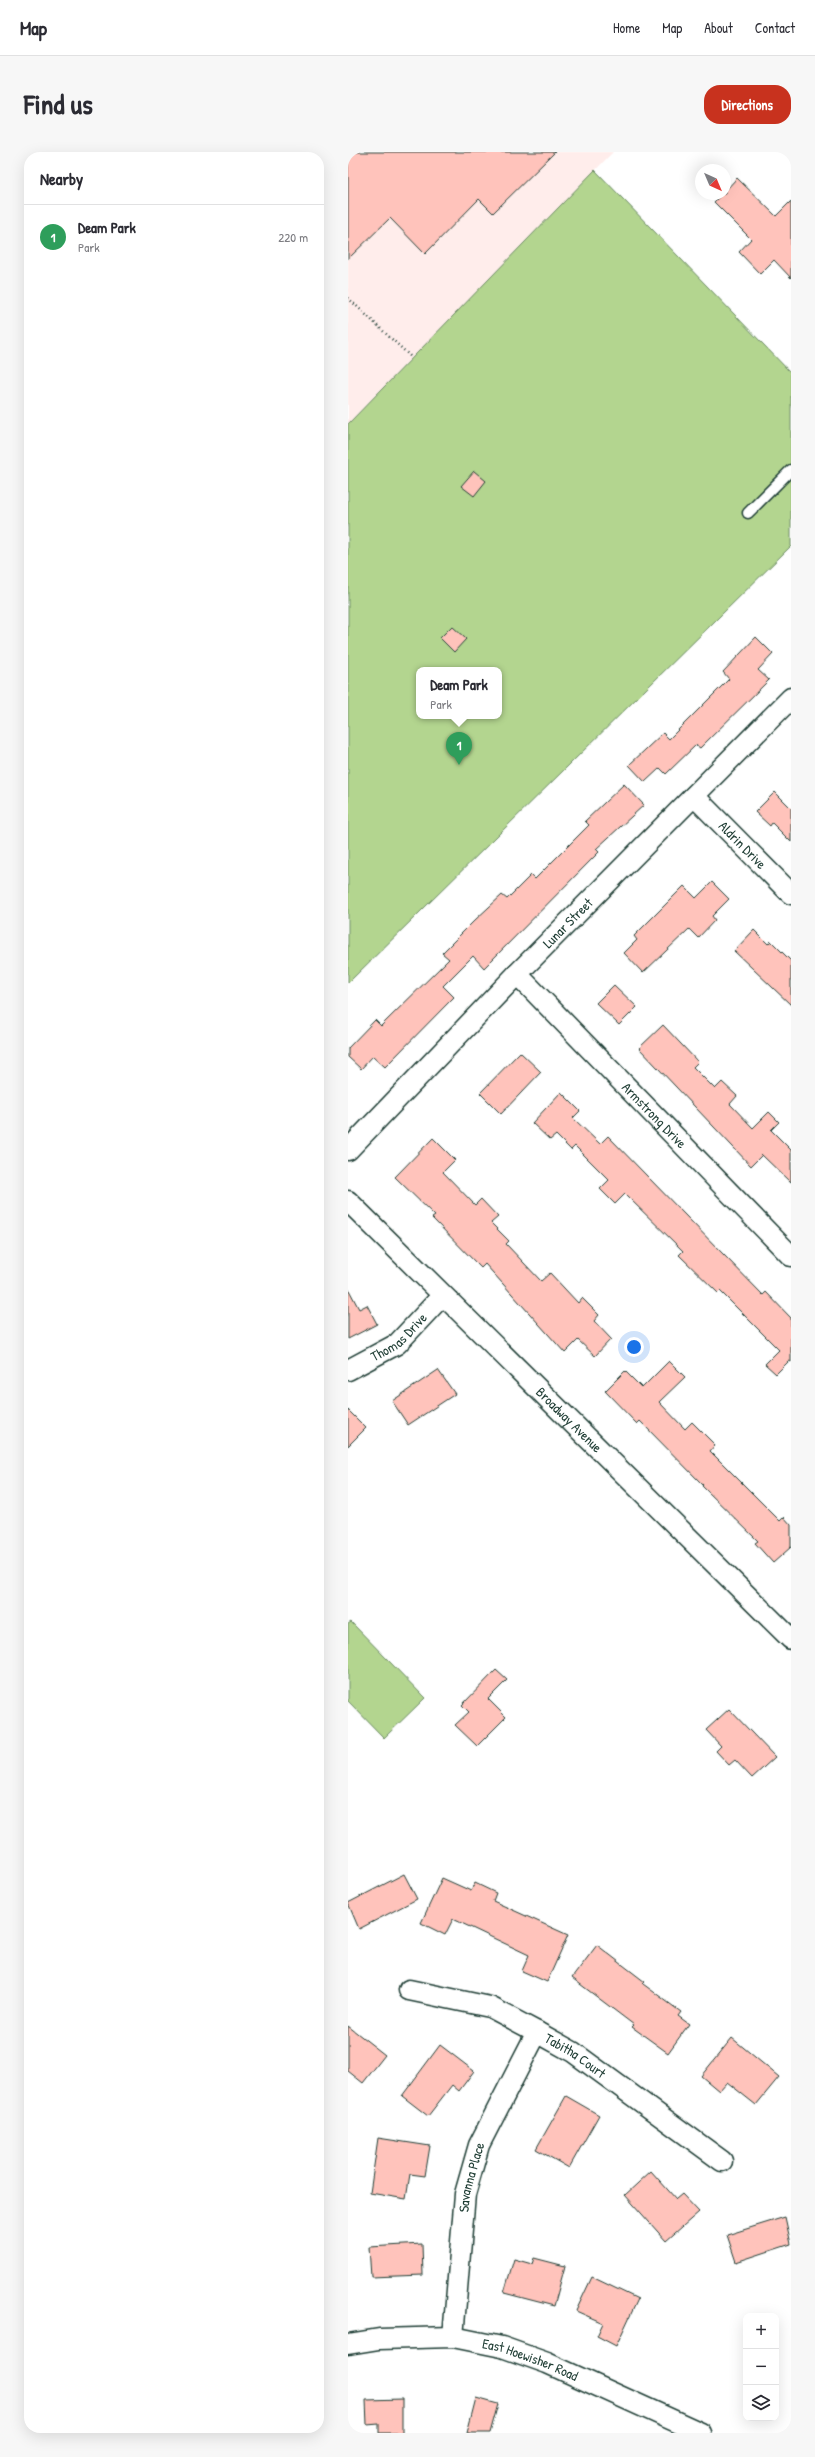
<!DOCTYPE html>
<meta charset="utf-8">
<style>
body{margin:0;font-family:"Patrick Hand",sans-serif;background:#f7f7f7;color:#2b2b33}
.controls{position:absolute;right:12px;bottom:12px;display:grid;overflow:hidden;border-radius:8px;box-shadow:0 4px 16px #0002}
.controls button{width:36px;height:36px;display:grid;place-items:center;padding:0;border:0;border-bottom:1px solid #e1e1e2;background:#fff;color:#2b2b33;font:20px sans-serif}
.compass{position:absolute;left:347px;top:12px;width:36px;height:36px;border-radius:50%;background:#fff;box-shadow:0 4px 16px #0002;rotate:136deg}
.you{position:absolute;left:286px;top:1195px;width:14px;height:14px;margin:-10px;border:3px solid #fff;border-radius:50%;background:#1a73e8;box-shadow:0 0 0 6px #1a73e833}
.badge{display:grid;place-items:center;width:26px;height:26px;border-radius:50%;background:#c8321e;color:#fff;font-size:13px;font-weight:700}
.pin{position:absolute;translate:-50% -33px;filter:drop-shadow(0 1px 2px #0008)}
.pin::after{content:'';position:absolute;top:21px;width:14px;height:12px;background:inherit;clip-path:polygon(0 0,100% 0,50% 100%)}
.popup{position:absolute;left:68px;top:515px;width:86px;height:52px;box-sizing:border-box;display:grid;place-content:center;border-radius:8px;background:#fff;filter:drop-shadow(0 1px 3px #0005);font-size:13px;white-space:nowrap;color:#7c7c81}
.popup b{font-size:15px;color:#2b2b33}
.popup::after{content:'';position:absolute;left:50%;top:100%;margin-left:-8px;border:8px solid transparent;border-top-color:#fff}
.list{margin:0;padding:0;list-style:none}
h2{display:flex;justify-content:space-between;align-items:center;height:52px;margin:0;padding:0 16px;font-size:17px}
h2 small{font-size:13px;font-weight:400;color:#7c7c81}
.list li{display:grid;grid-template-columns:26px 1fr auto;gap:12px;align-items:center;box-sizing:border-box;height:64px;padding:0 16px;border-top:1px solid #e1e1e2}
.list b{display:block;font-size:15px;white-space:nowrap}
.list p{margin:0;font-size:13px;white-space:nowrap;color:#7c7c81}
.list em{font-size:13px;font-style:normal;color:#7c7c81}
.icon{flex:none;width:22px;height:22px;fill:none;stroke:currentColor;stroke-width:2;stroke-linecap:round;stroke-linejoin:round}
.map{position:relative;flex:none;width:443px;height:2281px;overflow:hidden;border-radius:16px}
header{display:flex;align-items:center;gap:24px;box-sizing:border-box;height:56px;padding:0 20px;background:#fff;border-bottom:1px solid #e1e1e2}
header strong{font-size:19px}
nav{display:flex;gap:22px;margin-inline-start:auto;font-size:14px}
.intro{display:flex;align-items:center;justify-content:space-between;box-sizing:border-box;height:96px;padding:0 24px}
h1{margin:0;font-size:28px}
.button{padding:10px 18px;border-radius:16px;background:#c8321e;color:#fff;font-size:14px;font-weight:700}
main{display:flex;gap:24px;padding:0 24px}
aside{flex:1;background:#fff;border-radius:16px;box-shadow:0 4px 16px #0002}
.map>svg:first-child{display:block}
.built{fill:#ffedeb}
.green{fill:#b3d58f;stroke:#698962;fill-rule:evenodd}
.building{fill:#ffc3bb;stroke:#1f3d34}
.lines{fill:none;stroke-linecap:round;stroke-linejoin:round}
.service-casing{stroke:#1f3d34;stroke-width:13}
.minor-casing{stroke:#1f3d34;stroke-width:23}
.path{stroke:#1f3d34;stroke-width:2.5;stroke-dasharray:1 3;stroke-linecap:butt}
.service{stroke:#fff;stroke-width:10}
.minor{stroke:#fff;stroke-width:20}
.labels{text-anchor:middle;stroke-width:3;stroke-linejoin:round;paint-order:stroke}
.street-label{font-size:14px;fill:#1f3d34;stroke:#fff}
</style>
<header>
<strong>Map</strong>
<nav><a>Home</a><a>Map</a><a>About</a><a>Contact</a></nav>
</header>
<div class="intro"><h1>Find us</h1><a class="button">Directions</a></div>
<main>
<aside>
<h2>Nearby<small></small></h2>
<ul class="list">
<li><span class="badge" style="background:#2e9e5b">1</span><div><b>Deam Park</b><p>Park</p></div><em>220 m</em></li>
</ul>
</aside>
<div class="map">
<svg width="443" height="2281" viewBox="0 0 443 2281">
<rect width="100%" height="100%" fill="#fff"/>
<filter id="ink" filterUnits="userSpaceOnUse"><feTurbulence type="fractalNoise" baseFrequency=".025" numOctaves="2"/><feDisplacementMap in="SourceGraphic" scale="8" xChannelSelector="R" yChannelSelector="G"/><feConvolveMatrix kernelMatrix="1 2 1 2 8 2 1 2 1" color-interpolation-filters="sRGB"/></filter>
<g filter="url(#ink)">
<path class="built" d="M0,0H265L0,272Z"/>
<path class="green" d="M247,18L443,221V394L0,831V272ZM71,518H151V564H71Z
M3,1470L77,1546L36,1586L0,1549V1472Z"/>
<path class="building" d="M0,0H207L145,61L131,47L77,102L42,66L0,107Z
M389,26L428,64L443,49V126L426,108L412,122L391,100L403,87L366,50L374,42H377V39Z
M126,319L138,329L126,344L113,334Z
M104,474L118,487L106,500L92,486Z
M408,485L425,502L410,518L421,528L352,596L348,593L318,622L312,616L297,630L281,613L315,581L321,587L381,527L375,520Z
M276,632L296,653L248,697L251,700L136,816L125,804L95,834L106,845L37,915L25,904L13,917L0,905V896L27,868L33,874L101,807L94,801L127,768L154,743L159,747L183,723L187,727L241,673L237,669Z
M427,640L443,656V690L424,671L422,674L407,660Z
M364,730L381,747L364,764L367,768L350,786L341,777L295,821L276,801L289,788L286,784L336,734L348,746Z
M406,778L420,792L423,789L443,809V853L386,799Z
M266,833L289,855L271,873L248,851Z
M315,873L350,910L345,915L367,937L374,930L389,944L382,952L405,976L421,960L431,970L423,978L443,998V1031L414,1003L403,1014L291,896Z
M172,900L193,920L153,962L132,941Z
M213,940L232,959L225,966L252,992L260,984L415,1143L418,1140L443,1166V1210L441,1209L428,1222L417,1212L431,1198L372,1139L370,1141L331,1103L335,1099L277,1042L267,1052L252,1037L261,1028L227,994L223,998L208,983L202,988L184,971Z
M85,986L107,1008L95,1020L127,1053L133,1047L150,1065L143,1071L161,1089L158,1092L193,1129L202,1121L230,1151L234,1146L251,1163L246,1169L263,1187L247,1204L230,1188L217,1201L137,1112L133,1116L84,1066L87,1064L47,1025Z
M0,1136L11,1157L19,1153L29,1172L0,1187Z
M321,1209L337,1225L311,1250L337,1277L344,1270L367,1293L362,1299L432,1369L436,1365L443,1373V1395L425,1411L407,1391L410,1389L354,1334L355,1333L292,1269L289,1272L257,1239L277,1219L294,1236Z
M90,1218L107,1242L60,1273L44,1249Z
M0,1258L18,1276L0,1294Z
M148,1518L159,1528L140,1547L158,1565L129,1594L107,1573L121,1560L114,1553Z
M381,1557L427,1605L404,1626L387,1608L381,1613L368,1599L373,1594L358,1578Z
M56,1722L69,1747L11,1777L0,1751Z
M94,1726L123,1739L127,1731L148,1741L145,1749L220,1783L199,1830L174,1819L181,1803L105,1767L97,1783L73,1771Z
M249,1793L297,1830L295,1832L333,1860L330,1864L341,1872L320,1901L284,1875L286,1873L224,1826Z
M0,1874L37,1903L15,1931L0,1919Z
M384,1886L431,1925L408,1953L379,1930L371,1939L353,1924Z
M92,1893L126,1919L111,1939L104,1933L80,1964L54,1944Z
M218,1944L251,1963L221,2016L188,1997Z
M30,1986L82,1994L77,2024L62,2022L58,2047L22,2041Z
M303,2019L328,2047L334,2042L351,2060L318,2089L277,2043Z
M437,2065L443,2092L388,2110L379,2083Z
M74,2092L75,2123L23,2125L21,2095Z
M186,2106L217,2114L206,2154L156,2141L166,2107L184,2112Z
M244,2125L290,2147L268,2194L249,2184L255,2171L228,2159Z
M128,2246L150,2252L142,2281H119Z
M54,2247V2281H31V2272L19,2273L18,2248Z"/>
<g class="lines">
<defs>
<path id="service" d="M400,361L443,318"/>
<g id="minor">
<path id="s1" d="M346,644L443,742"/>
<path id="s2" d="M169,822L443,1104"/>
<path id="s3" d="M0,998L169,822L443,546"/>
<path id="s4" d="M0,1049L443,1487"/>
<path id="s5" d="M0,1218L49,1192L94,1144"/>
<path id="s6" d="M61,1838L142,1855L189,1880L225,1900L374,2009"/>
<path id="s7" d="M105,2185L117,2042L131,1993L189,1880"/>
<path id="s8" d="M0,2192L31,2187L105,2185L154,2195L199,2211L353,2281"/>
</g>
</defs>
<use href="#service" class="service-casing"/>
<use href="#minor" class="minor-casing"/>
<path class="path" d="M0,146L64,206"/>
<use href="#service" class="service"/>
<use href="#minor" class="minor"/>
</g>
</g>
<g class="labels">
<g class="street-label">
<text dy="5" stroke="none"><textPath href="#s1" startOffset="69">Aldrin Drive</textPath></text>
<text dy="5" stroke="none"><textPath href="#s3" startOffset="316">Lunar Street</textPath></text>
<text dy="5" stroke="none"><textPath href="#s2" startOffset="197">Armstrong Drive</textPath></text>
<text dy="5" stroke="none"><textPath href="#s5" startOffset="61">Thomas Drive</textPath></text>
<text dy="5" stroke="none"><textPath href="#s4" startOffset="311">Broadway Avenue</textPath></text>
<text dy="5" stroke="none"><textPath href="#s6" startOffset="181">Tabitha Court</textPath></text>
<text dy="5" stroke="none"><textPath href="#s7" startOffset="161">Savanna Place</textPath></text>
<text dy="5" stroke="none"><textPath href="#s8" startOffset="186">East Hoewisher Road</textPath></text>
</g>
</g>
</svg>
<div class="controls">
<button>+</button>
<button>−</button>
<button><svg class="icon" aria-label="layers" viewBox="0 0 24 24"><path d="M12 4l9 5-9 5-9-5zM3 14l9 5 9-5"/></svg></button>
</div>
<svg class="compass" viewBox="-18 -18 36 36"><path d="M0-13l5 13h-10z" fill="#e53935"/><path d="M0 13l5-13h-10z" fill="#7c7c81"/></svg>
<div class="you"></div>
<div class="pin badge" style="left:111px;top:613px;background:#2e9e5b">1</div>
<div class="popup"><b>Deam Park</b>Park</div>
</div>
</main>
